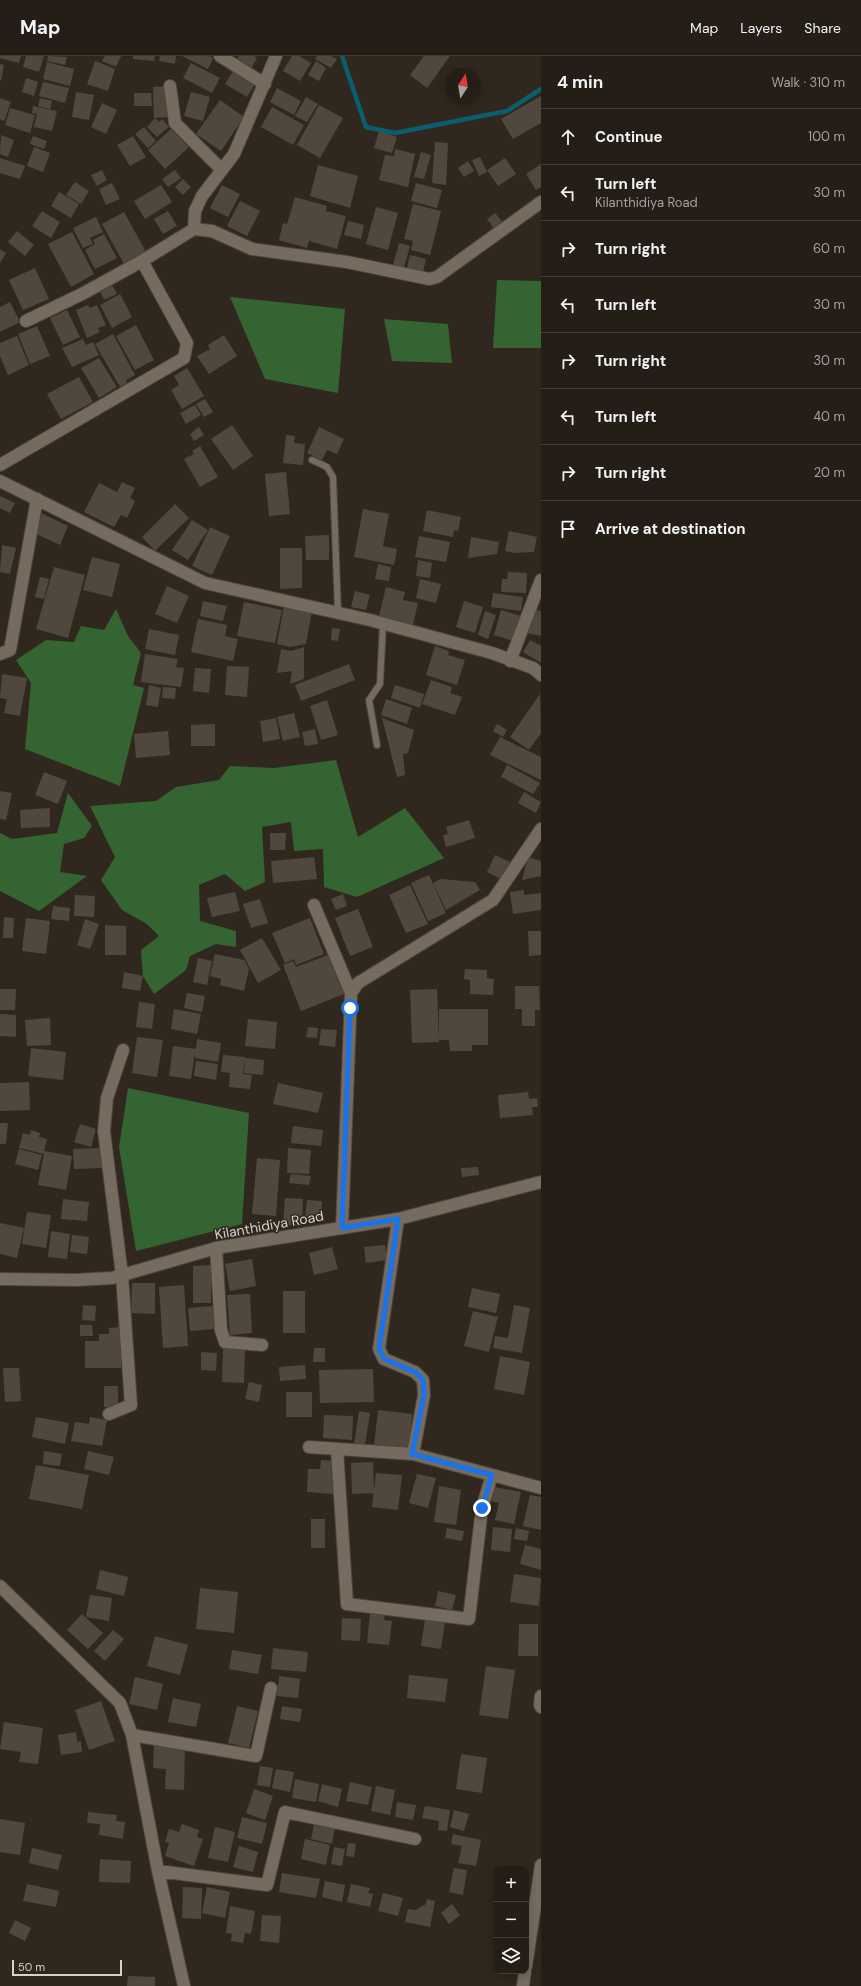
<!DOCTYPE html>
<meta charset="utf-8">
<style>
body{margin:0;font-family:"DM Sans",sans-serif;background:#302b23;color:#f1f3f6}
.controls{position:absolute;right:12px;bottom:12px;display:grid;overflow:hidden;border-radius:8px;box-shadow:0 2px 10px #0003}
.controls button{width:36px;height:36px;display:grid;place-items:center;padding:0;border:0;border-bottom:1px solid #413c35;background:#241e16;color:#f1f3f6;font:20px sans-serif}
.compass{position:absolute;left:445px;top:12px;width:36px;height:36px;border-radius:50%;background:#241e16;box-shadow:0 2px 10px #0003;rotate:12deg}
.scale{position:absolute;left:12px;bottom:10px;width:110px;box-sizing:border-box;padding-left:4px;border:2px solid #d7d1cb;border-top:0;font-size:11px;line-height:14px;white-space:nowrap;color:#d7d1cb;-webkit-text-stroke:3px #30281e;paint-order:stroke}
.stop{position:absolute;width:12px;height:12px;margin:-9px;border:3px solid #1a73e8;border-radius:50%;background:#fff}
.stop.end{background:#1a73e8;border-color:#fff;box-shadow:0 1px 4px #0008}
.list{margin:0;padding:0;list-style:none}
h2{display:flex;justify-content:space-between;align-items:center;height:52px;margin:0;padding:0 16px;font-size:17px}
h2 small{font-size:13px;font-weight:400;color:#a3a2a1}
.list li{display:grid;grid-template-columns:26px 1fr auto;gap:12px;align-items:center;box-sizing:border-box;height:56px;padding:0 16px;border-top:1px solid #413c35}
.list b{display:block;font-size:15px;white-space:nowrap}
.list p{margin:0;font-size:13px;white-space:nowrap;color:#a3a2a1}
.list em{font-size:13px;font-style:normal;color:#a3a2a1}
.icon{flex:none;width:22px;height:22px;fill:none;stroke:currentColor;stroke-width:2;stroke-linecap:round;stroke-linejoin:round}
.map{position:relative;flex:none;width:541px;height:1930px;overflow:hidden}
header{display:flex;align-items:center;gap:24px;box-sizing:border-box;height:56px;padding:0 20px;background:#241e16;border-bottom:1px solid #413c35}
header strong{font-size:19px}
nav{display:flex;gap:22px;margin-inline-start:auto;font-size:14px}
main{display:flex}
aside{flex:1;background:#241e16}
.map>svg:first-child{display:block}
.forest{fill:#346431}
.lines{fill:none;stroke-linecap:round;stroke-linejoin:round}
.stream{stroke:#095f6e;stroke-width:4.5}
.building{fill:#51483d}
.lane-casing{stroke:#4d463e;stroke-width:8}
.street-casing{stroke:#4d463e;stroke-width:14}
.secondary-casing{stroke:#4d463e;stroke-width:14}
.lane{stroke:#756b5f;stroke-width:6}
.street{stroke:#756b5f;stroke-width:12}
.secondary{stroke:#756b5f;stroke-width:12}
.route{stroke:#1a73e8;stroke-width:5}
.labels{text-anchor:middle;stroke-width:3;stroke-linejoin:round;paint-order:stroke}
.street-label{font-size:14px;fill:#d7d1cb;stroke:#30281e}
</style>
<header>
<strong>Map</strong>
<nav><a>Map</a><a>Layers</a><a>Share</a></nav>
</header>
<main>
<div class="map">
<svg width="541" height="1930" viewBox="0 0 541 1930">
<rect width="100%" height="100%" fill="#30281e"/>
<path class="forest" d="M497,224L541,225V292H493Z
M230,241L345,253L338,337L265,323Z
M384,263L448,268L452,307L392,305Z
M116,553L128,580L141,597L133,629L144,632L120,730L25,693L31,627L16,604L46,584L74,586L81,570L104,574Z
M336,704L358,781L405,752L444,802L357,841L324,831L323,793L294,795L291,766L262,771L265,826L245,835L225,818L199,829L200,865L236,875V891L216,888L190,900L186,914L154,938L143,920L141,894L159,880L147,868L122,854L101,824L115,801L90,750L156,745L176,731L219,724L230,710L274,712Z
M68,737L92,770L84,782L64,788L60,816L87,820L39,855L0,835V777L12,783L57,777Z
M128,1032L249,1057L242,1168L136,1195L119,1091Z"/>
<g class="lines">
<path class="stream" d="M342,0L366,71L395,77L507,55L541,33"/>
</g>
<path class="building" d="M0,0H21L19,7L0,2Z
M26,0H44L39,16L23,11Z
M48,0L67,1L65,9L47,5Z
M105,0H121L116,11L102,5Z
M133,0H155L154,5L133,3Z
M160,0H176L175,8L159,5Z
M182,0H209L213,2L208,13Z
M239,0H254L257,2L251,13L236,5Z
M292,0H299L311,7L300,25L283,15Z
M317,0H331L337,3L331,12L315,3Z
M424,0H450L427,32L410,19Z
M95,5L115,13L108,35L87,28Z
M316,5L326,12L319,25L308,19Z
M47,6L74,13L70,30L43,23Z
M191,7L220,22L212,37L183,22Z
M0,8L4,9L1,25L0,24Z
M233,15L255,28L247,41L225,28Z
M26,22L38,26L34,40L22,36Z
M43,26L69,32L65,47L39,40Z
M166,30L168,61L154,62L153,31Z
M277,32L301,45L294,59L270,46Z
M76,36L94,39L89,64L72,61Z
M191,36L210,41L203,65L184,60Z
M134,37H151L152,50H134Z
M541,40V67L513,83L501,63Z
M306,41L318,48L307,66L295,60Z
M0,42L11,46L4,65L0,63Z
M40,42L52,45L50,53L38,50Z
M220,44L244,61L221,95L196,78Z
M102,47L117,54L106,78L91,71Z
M319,49L343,62L320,102L297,89Z
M33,50L57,55L52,75L34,71L37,58L32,57Z
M272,51L304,69L293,89L261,71Z
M10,52L35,59L30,77L5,69Z
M155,62L159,66L162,63L169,71L157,81L147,71Z
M144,71L156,85L148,92L135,78Z
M171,73L189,91L165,113L148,94Z
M379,75L397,81L392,97L374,92Z
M1,79L14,84L8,101L0,98Z
M33,80L47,85L44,93L30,88Z
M133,80L146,101L130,110L117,89Z
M435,86L448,87L446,129L432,127Z
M34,91L50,97L43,116L27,110Z
M395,93L415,98L408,131L379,124L385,99L394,100Z
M421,96L431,99L424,123L414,121Z
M480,101L487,116L479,120L472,104Z
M0,102L25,110L20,123L0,117Z
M505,102L516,118L498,130L487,114Z
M468,105L474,115L464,121L458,112Z
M541,108V131L536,134L526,118Z
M318,109L358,120L350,152L310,140Z
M102,114L107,124L97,130L91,119Z
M175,114L181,122L168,131L162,123Z
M183,123L191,131L183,139L175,131Z
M75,126L89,135L81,148L66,139Z
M112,127L120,143L106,149L99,133Z
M416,127L442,134L437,152L411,145Z
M161,129L172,146L145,163L134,145Z
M222,129L240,138L228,161L210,152Z
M59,136L79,148L71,162L51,150Z
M295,141L327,150L326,155L346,160L337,193L309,185L307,192L279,184L283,167L287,168Z
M240,145L260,155L247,180L227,170Z
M413,148L441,155L430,199L411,194L413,185L404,183Z
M376,151L398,157L388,194L366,188Z
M42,155L60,166L51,182L32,170Z
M168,155L177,170L163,178L154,163Z
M124,156L146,196L124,208L102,168Z
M495,157L504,168L495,174L487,163Z
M96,161L103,176L90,182L93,188L83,192L73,172Z
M348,165L364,169L361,183L344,179Z
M17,175L34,189L25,200L8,186Z
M72,176L94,218L71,231L48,188Z
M104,178L117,202L95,213L85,194L95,188L93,184Z
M399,187L410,190L404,212L393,209Z
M0,193L6,197L0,207Z
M410,199L426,203L423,216L407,212Z
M35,212L49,243L23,254L9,224Z
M111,227L117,238L104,244L99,233Z
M120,238L132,261L112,272L100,249Z
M10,246L20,266L0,276V251Z
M88,249L90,252L97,249L106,269L98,272L100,276L87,282L76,254Z
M67,254L80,281L63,289L50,262Z
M136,269L154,304L135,314L116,280Z
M37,270L50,300L30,308L18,278Z
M113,278L135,319L126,324L127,327L120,331L95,288Z
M224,279L237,300L209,318L197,300L210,293L208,289Z
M17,280L29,309L8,319L0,300V287Z
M83,283L86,289L93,286L99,299L72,311L62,292Z
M99,302L117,331L99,342L81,312Z
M187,312L204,340L182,353L171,334L179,329L174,320Z
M79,321L93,346L61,363L47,338Z
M205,343L213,356L204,361L196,348Z
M195,349L201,359L186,368L180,357Z
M232,369L253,400L233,414L211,383Z
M199,371L204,379L194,385L190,378Z
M319,371L344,383L337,398L327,394L322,404L307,397Z
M286,379L295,380L294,387L305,388L303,409L283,407Z
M200,390L218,421L200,431L184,403L194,398L192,395Z
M286,416L290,458L269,460L265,418Z
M122,426L135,432L130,442L135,445L127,462L121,459L114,471L84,456L99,427L117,436Z
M0,440L15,447L10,457L0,452Z
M175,448L189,462L155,495L142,481Z
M363,453L389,458L383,490L397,493L394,509L354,501Z
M427,454L461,461L458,475L454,474L453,481L423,475Z
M41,457L68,470L60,489L32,476Z
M192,464L208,474L188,504L172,494Z
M210,471L230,480L212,519L192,510Z
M509,475L537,481L534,496L514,497L505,495Z
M329,479V504H306L305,480Z
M419,480L450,486L446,506L415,501Z
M471,481L499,486L497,498L468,502Z
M2,489L16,492L10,518L0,516Z
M280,492H302V532L280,533Z
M92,501L120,508L112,541L83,534Z
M418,504L432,507L430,522L416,520Z
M378,508L391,511L389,525L375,523Z
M54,511L85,519L68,582L36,573Z
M508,516L527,517L526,537L501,536L502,523H507Z
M40,521L49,523L44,543L35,541Z
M420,523L441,528L436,547L416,542Z
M167,530L189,540L177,567L155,558Z
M386,531L405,536L403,544L418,547L413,569L379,560Z
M355,535L370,539L366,554L351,551Z
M493,537L523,541L521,555L491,551Z
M203,545L227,550L223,565L200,560Z
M464,545L483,551L475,577L456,571Z
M244,546L282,554L275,587L237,580Z
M284,549L312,555L306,588L290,591L277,588Z
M533,553L541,555V580L527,577Z
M501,554L521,560L513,585L494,579Z
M485,555L496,559L488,583L478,579Z
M198,563L227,569L225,580L238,583L233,605L191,596Z
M332,572L340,573L338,585L331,584Z
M149,573L179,579L175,599L145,593Z
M530,584L541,590V607L523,596Z
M435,590L449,595L448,599L465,604L457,629L426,619Z
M304,591V623L290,628L292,615L277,617L281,593L291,595Z
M145,598L178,603L176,611L184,612L181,631L141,626Z
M349,608L355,624L301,645L295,629Z
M227,610L249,611L247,641L225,639Z
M195,612L211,613L209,637L193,635Z
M2,618L27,622L20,660L4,657L7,643L0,642Z
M431,624L452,631L450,637L462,641L455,659L422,648Z
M149,629L161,632L158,651L146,649Z
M395,629L424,638L420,652L391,642Z
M163,631L176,632L175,643L162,642Z
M540,638L541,677L529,694L510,681Z
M386,643L412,652L407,668L381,659Z
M327,644L338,679L321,684L310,650Z
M294,657L300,681L283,685L277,661Z
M276,662L280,683L263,686L260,665Z
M382,662L414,674L408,697L403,698L405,719L397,721Z
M215,668V690H191V669Z
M497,668L507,674L503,681L493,675Z
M315,673L318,688L305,690L302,676Z
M168,675L170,699L136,702L134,678Z
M500,681L541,701V724L490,699Z
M507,709L540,727L533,738L501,721Z
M44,716L67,725L58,748L35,739Z
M0,735L12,737L6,764L0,763Z
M524,736L541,746L536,757L518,747Z
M50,752V771L21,772L20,754Z
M469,764L475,782L446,791L443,779L448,778L446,771Z
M270,777H286L285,794H270Z
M495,799L510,806L501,823L487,816Z
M314,801L317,823L273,827L271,805Z
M528,801L541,805V820L522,824Z
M429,819L446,857L428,865L411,827Z
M441,823L475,826L480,834L446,854L433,827Z
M410,829L428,868L406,877L389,839Z
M524,834V839L541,837V854L513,858L510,836Z
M235,836L240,855L212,861L207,842Z
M343,838L347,850L336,854L331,843Z
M75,839L95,840L94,861L74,860Z
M260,843L268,867L251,872L243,848Z
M53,850L70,852L69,865L51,863Z
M358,853L373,891L350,900L335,862Z
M4,861L14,862L13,882H3Z
M26,862L50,865L46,898L22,895Z
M310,862L324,898L296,909L294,903L285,907L272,877Z
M85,863L99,868L90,893L77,889Z
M105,869L126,870V899H105Z
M528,875H541V899L529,900Z
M262,882L281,914L258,927L240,894Z
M215,898L244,904L249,913L244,935L220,929L221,923L210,920Z
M328,899L344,938L301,955L283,909L293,905L296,911Z
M198,902L212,905L207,929L193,926Z
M465,913L487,914V922L494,923L493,939L470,938V924L464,923Z
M124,916L143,920L140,935L122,932Z
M515,930H539L540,954H535V970H522V953H515Z
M0,933H16L15,954H0Z
M437,933L439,986L412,987L410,934Z
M187,937L205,940L202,956L184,952Z
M139,946L155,948L152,973L136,971Z
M174,953L201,958L197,978L171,973Z
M439,953H488V989H472V995H450L449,984H439Z
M0,958L16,959V981L0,980Z
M50,962L51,989L27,990L25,964Z
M248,963L277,966L275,993L245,990Z
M308,971L318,972L317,982L306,981Z
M321,973L337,974L335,991L319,989Z
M137,981L163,984L157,1021L132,1017Z
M197,983L221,987L218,1006L195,1002V997L191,1023L169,1020L173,990L196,993Z
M31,992L66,996L63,1024L28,1020Z
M223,999L245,1001L243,1018L252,1019L250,1033L229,1031L230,1017L221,1016Z
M245,1002L264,1004L263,1019L244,1017Z
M196,1005L218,1008L216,1024L194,1020Z
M29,1026L30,1054L0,1055V1027Z
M278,1027L323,1037L318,1057L273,1048Z
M528,1036L529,1043L537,1042L538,1051H532L533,1059L500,1062L498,1039Z
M0,1067H8L6,1088H0Z
M80,1068L96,1073L91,1091L74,1086Z
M293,1070L323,1074L321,1090L291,1087Z
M31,1074L40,1077L39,1081L47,1083L44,1095L72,1100L66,1134L38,1129L44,1098L19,1092L23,1077L30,1079Z
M102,1092L103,1112L74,1113L73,1093Z
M288,1092L311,1094L309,1118L287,1117Z
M19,1093L42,1099L38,1114L15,1108Z
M257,1102L280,1104L276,1160L252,1158Z
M478,1111L479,1119L462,1121L461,1112Z
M291,1118L311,1120L309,1129L289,1127Z
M285,1142L303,1143L302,1170L283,1169Z
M63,1143L89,1146L87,1165L61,1163Z
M307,1144L322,1145L321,1164L305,1163Z
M27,1156L51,1159L46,1192L22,1188Z
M0,1167L24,1172L17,1202L0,1198Z
M51,1175L70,1178L67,1203L48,1201Z
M72,1179L89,1181L87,1198L70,1196Z
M385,1189L387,1204L366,1207L364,1191Z
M332,1191L338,1213L314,1219L309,1197Z
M252,1203L256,1230L230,1235L225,1208Z
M211,1209V1247H193V1210Z
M132,1227H155V1258L131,1257Z
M184,1229L188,1290L163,1292L159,1231Z
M472,1232L500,1238L496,1257L468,1251Z
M283,1235H305V1277H283Z
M250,1238L252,1277L230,1279L227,1239Z
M83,1249L96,1250L95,1265L82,1264Z
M514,1249L530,1252L522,1297L493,1292L495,1280L508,1282Z
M214,1250L215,1273L190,1275L188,1252Z
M473,1255L498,1261L489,1296L464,1290Z
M80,1269H92L93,1280H80Z
M121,1271V1312H85V1285H99V1278H109V1272Z
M223,1292L245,1293L244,1327L222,1326Z
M314,1292H325V1306H313Z
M201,1296L217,1297L216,1315L201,1314Z
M500,1300L530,1306L524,1339L494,1333Z
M305,1309L306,1323L280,1325L279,1311Z
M3,1312H19L21,1345L5,1346Z
M373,1313L374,1346L320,1347L319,1314Z
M249,1326L262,1329L259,1346L245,1343Z
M104,1330H118V1351H104Z
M286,1336H312V1361H286Z
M378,1354L412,1358L409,1394L374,1390Z
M359,1355L370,1357L365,1389L354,1388Z
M324,1359L353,1360L352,1384L323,1382Z
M36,1361L69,1367L65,1388L32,1381Z
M90,1361L107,1364L102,1390L71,1385L75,1366L89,1368Z
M44,1395L62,1398L60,1410L43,1408Z
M88,1395L114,1401L109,1419L84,1413Z
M321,1404L336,1405L334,1438L307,1436L308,1413H320Z
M373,1406L374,1437L352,1438L351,1407Z
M36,1409L89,1419L82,1453L29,1443Z
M376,1417L402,1419L398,1454L372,1451Z
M417,1418L436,1422L428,1452L409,1447Z
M439,1430L461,1434L456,1469L434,1466Z
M495,1431L521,1436L514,1468L495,1464L499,1447L491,1445Z
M530,1439L541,1441V1474L523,1470Z
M311,1463H325V1492H311Z
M493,1471L512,1473L510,1496L491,1494Z
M447,1472L464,1475L462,1485L445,1482Z
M516,1472L529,1475L527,1485L514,1483Z
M525,1489L541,1493V1514L520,1508Z
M100,1514L128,1521L124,1540L96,1533Z
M514,1518L541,1522L539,1550L510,1546Z
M200,1532L238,1536L234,1577L196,1573Z
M438,1535L456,1539L452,1554L435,1550Z
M90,1539L112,1542L109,1565L86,1561Z
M370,1556L385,1558L384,1564L392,1565L389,1589L367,1587Z
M82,1558L103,1577L88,1593L67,1574Z
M342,1562L361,1563L360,1585L341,1584Z
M425,1563L445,1566L441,1593L421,1590Z
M519,1568H538V1600H518Z
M113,1574L124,1583L105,1605L94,1595Z
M155,1580L188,1589L180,1619L147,1610Z
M273,1592L308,1596L306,1616L271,1613Z
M232,1594L262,1599L258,1618L229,1613Z
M486,1610L515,1614L508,1663L479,1659Z
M409,1619L448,1623L445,1646L407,1642Z
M279,1620L300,1623L298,1642L277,1640Z
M135,1621L163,1628L157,1654L129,1648Z
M173,1642L201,1648L196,1671L168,1666Z
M101,1645L115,1685L89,1694L75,1654Z
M237,1650L258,1655L249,1692L228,1687Z
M282,1650L302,1653L300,1666L280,1663Z
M4,1666L43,1672L38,1708L19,1706L21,1696L0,1693Z
M76,1676L77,1686L81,1685L82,1696L61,1699L58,1679Z
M154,1689L185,1690L184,1734L165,1733L166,1713L153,1712Z
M461,1698L487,1702L482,1737L456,1733Z
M260,1710L273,1712L270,1731L257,1729Z
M276,1713L294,1716L290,1736L272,1732Z
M295,1723L319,1728L316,1746L292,1742Z
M350,1726L372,1731L368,1749L346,1745Z
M322,1728L342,1733L338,1751L318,1745Z
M376,1730L395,1734L390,1759L371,1755Z
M254,1733L273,1740L265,1764L246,1757Z
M397,1746L416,1749L413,1764L395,1761Z
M425,1750L450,1754L447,1775L438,1774L439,1765L422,1762Z
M454,1754L469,1758L464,1775L450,1771Z
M88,1756L117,1759L116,1765L125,1766L123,1783L99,1779L100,1768L87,1767Z
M242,1761L267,1767L262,1788L237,1782Z
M0,1763L25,1767L20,1799L0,1796Z
M182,1768L199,1774L197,1781L203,1783L194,1810L165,1800L169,1787L165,1786L169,1773L179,1776Z
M314,1768L335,1772L332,1788L311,1783Z
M215,1771L235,1776L228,1806L208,1802Z
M453,1778L481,1784L476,1810L458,1807L462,1790L451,1788Z
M305,1783L330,1789L326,1809L301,1803Z
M348,1787L356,1788L354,1801L346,1800Z
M239,1790L258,1796L253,1816L233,1811Z
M334,1791L345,1793L342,1810L331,1808Z
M32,1792L62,1799L58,1814L29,1807Z
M100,1803L131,1805L130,1827L99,1826Z
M454,1812L467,1814L463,1839L449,1836Z
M282,1817L320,1823L316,1842L279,1836Z
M325,1825L345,1829L342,1846L322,1841Z
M27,1828L59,1835L56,1851L23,1845Z
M351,1828L370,1832L368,1837L373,1838L370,1851L347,1846Z
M183,1831L202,1832L201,1863L182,1862Z
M207,1831L230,1836L225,1862L202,1857Z
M383,1837L403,1842L398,1860L378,1855Z
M427,1843L435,1845L430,1871L405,1866L408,1853L415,1854L426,1848Z
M452,1848L460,1859L449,1868L441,1857Z
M230,1850L255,1855L251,1878L245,1877L243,1887L231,1885L232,1878L226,1877Z
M262,1859L281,1860L279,1887L260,1885Z
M15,1864L31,1872L25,1885L9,1877Z
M128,1920L155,1921V1930H127Z"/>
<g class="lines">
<defs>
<path id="lane" d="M312,404L327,411L333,421L338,557
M377,689L369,644L380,628L383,568"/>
<path id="street" d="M220,0L265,28
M170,30L175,67L222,114
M194,173L195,155L202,140L234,98L276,0
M26,265L82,238L142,205L194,173L212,175L252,193L347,206L429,223L437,221L541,146
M0,409L184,302L187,287L142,205
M0,425L205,527L370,564L492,597L533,612L541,619
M0,598L10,594L37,443
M510,605L541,524
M314,849L351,937
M398,1163L379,1293L384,1303L415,1316L423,1324L424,1339L413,1398
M342,1172L351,937L358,927L493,844L541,773
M216,1192L221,1274L225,1286L262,1289
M109,1358L131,1349L122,1219L104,1075L107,1042L123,994
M309,1391L413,1398L541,1432
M337,1393L347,1548L469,1563L482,1452L492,1419
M0,1530L120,1647L132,1679L158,1815L184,1930
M541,1640L540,1649L541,1651
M132,1679L256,1700L271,1632
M158,1815L267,1829L285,1756L415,1783
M526,1910L541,1809
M523,1930L525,1915"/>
<path id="secondary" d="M0,1223L76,1224L112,1222L216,1192L398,1163L541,1126"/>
</defs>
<use href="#lane" class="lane-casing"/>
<use href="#street" class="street-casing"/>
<use href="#secondary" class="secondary-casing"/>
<use href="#lane" class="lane"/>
<use href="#street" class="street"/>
<use href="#secondary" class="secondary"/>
</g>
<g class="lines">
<path class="route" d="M350,952L342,1172L398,1163L379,1293L384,1303L415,1316L423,1324L424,1339L412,1398L492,1419L482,1452"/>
</g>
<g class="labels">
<g class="street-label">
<text transform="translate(269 1169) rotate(-10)" y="5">Kilanthidiya Road</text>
</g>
</g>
</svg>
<div class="controls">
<button>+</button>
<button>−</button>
<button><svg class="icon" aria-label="layers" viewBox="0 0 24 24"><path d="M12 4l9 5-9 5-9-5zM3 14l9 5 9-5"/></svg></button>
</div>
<svg class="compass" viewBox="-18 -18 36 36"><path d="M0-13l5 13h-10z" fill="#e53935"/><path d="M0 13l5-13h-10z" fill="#a3a2a1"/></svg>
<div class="scale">50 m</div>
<div class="stop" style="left:350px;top:952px"></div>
<div class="stop end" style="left:482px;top:1452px"></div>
</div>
<aside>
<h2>4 min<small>Walk · 310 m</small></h2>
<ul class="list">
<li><svg class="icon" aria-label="ahead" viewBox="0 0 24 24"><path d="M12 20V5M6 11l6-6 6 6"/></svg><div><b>Continue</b></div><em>100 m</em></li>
<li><svg class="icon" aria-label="left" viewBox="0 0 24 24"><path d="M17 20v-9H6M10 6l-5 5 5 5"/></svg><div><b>Turn left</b><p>Kilanthidiya Road</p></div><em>30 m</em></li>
<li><svg class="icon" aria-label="right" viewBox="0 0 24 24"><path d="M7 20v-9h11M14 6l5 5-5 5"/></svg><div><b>Turn right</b></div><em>60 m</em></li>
<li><svg class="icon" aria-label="left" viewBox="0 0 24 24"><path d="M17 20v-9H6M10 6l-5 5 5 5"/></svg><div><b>Turn left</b></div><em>30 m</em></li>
<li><svg class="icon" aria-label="right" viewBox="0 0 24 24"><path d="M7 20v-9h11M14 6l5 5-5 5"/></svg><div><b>Turn right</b></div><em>30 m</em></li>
<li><svg class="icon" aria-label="left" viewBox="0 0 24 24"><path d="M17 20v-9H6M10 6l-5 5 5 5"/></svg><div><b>Turn left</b></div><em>40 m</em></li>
<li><svg class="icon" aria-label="right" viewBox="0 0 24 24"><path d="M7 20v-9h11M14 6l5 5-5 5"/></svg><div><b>Turn right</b></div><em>20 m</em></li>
<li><svg class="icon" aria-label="arrive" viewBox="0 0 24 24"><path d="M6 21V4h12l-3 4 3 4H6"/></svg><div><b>Arrive at destination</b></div></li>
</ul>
</aside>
</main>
